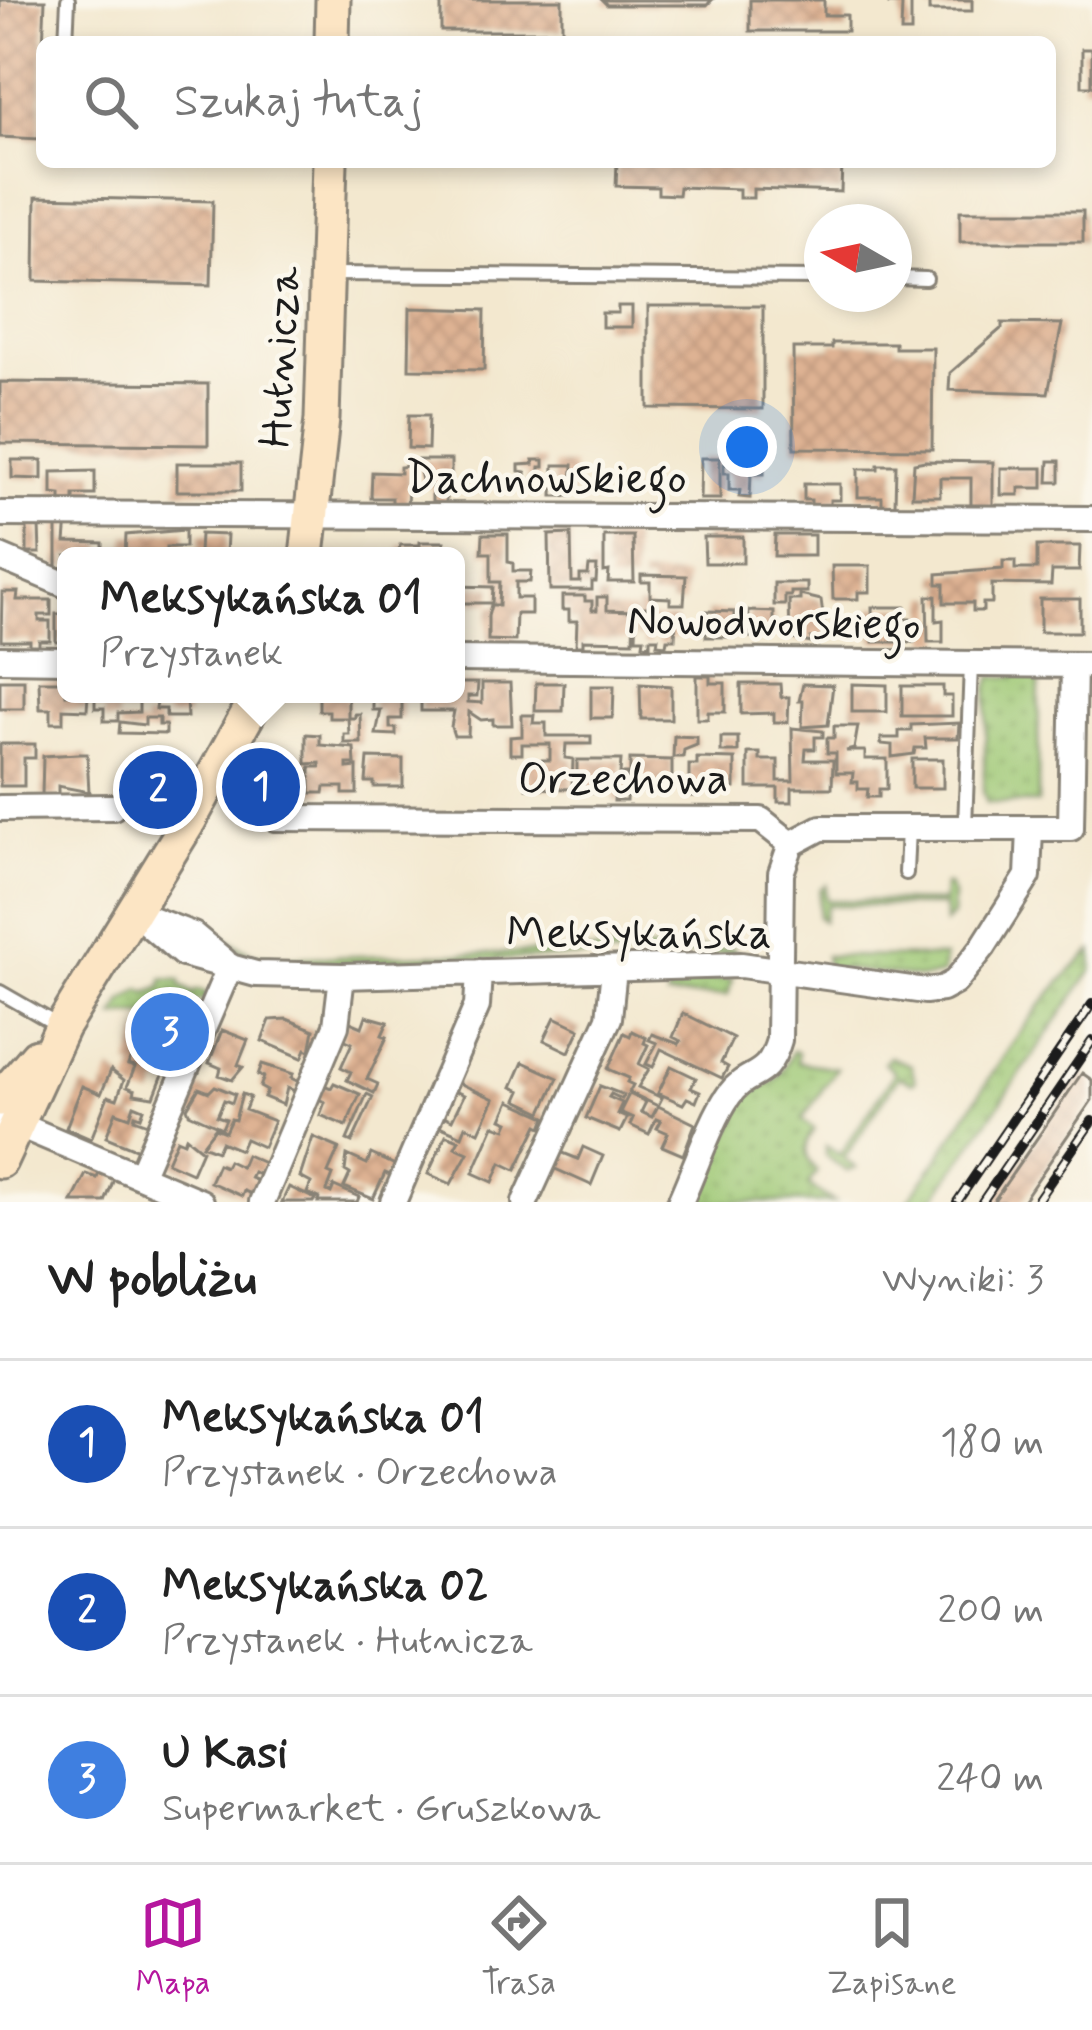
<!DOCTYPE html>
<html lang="pl">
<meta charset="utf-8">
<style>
body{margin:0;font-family:Mynerve,sans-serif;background:#f2f2f2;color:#222}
.compass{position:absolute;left:804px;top:204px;width:108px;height:108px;border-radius:50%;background:#fff;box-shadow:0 6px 18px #0003;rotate:279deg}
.you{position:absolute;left:747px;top:447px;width:42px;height:42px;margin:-30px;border:9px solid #fff;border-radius:50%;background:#1a73e8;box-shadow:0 0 0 18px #1a73e833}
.badge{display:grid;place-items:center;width:78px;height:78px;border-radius:50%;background:#b5179e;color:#fff;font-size:39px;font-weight:700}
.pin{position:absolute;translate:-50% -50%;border:6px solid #fff;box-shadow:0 3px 12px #0006}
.popup{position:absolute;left:57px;top:547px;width:408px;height:156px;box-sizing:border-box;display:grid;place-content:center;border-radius:18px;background:#fff;filter:drop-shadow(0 3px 9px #0005);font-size:39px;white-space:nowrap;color:#767676}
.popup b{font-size:45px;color:#222}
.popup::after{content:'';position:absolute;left:50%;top:100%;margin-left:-24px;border:24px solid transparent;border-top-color:#fff}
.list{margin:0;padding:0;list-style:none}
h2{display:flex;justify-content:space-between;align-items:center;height:156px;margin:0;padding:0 48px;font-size:51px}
h2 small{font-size:39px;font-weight:400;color:#767676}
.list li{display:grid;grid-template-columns:78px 1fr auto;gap:36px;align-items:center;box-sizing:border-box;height:168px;padding:0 48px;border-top:3px solid #e0e0e0}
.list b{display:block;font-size:45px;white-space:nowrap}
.list p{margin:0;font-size:39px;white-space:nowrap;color:#767676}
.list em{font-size:39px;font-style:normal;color:#767676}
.icon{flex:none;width:66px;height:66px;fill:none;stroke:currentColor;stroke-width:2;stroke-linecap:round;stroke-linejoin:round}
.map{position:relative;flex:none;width:1092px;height:1202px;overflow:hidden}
.search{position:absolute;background:#fff;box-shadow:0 6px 18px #0003;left:36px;right:36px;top:36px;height:132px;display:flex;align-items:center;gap:30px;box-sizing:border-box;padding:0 42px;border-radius:18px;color:#767676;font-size:45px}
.sheet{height:660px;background:#fff}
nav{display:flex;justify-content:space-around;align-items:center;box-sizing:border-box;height:168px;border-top:3px solid #e0e0e0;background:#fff;font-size:33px;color:#767676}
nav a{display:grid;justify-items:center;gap:6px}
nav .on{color:#b5179e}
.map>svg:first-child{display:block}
.grass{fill:url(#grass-dots);stroke:#5d7248;stroke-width:3}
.building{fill:url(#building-cross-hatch)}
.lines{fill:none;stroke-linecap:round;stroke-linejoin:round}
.service-casing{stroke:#888276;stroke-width:18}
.minor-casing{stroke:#888276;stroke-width:30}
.secondary-casing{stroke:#888276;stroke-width:39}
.service{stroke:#fff;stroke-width:12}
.minor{stroke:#fff;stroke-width:24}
.secondary{stroke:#fce5c4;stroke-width:33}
.rail-casing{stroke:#1c1c1c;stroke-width:10}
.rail{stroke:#fbf7ec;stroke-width:6;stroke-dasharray:18;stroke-linecap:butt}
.labels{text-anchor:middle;stroke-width:9;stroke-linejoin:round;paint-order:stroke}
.street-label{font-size:45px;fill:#1c1c1c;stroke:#fbf7ec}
</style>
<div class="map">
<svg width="1092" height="1202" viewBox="0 0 1092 1202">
<defs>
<pattern id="grass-dots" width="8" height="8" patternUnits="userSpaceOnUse" patternTransform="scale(3)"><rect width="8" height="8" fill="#9ec874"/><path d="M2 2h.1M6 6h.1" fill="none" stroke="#88ab64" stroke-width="1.8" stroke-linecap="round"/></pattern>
<pattern id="building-cross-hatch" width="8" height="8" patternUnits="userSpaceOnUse" patternTransform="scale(3)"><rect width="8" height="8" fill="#deb293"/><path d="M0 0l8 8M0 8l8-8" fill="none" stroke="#be987e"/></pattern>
</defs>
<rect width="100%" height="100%" fill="#fbf7ec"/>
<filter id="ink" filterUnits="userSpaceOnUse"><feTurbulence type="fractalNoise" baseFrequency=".00833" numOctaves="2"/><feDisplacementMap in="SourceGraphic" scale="24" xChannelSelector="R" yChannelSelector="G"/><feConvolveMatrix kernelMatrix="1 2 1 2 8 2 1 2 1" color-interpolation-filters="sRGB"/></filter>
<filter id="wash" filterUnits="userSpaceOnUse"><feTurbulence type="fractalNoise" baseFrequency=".004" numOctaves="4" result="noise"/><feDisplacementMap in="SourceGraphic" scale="48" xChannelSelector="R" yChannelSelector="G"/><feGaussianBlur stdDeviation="2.7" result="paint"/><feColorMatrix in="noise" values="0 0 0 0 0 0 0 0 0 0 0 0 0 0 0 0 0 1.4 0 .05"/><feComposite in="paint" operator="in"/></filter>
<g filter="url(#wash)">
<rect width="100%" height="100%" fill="#f3e8cf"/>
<path class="grass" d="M1015,672H1039L1038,803H987L983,791L988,688L992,677H1013Z
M826,885V900L943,902L944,885H948L953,895L952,916L945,923L944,906L827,905L823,921L818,917L820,889Z
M206,927L252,954L272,958L734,948V953L283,965L242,953Z
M1092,951V970L932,1202H907C970,1121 1014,1019 1092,951Z
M825,956L944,957L943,974L924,978L827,967Z
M163,979L180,980L181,986L193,993L198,990L208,994L203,1000L162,1001L156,1014L115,1016L123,1001L141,989L147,993L162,987Z
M732,979L728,995L667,997L669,981Z
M793,1051L798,1052L797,1062L837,1068L802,1120L814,1129C803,1144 803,1158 817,1171L808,1185L834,1202H695L747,1096L778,1078Z
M890,1057L911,1065L915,1081L912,1083L899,1076L844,1159L856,1168L847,1171L826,1156V1146L840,1155L895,1072L884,1063Z"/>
<g id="blocks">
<path class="building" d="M0,0H45L39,139L0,137Z
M441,0H562V31H441Z
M602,0H712L707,5H607Z
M750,0H824V15H847V31H750Z
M889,0H911V32H901L902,4H889Z
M929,0H972V11H929Z
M1082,49H1092V86H1082Z
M617,162H842L841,192L753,189V198H739V189L679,187L678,195L658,194V187L616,186Z
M36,197L213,201L211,285L35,281Z
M960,211H1083V242H960Z
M618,306H632V327H602V313H618Z
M648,306H763V409L648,408Z
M410,308L485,310L484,370L409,369Z
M1002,323L1062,324L1048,393L949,390L950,373L1002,328Z
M832,343H895V348H933L932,449L794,448L793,348H832Z
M0,382L208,384V445L0,443Z
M409,415H429L428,449L408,448Z
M701,458H720V499H700Z
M12,460H42V479L12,478Z
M418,460H451V490H446V505H432V486H423Z
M533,460H544V467H540L539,485H527L526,472L519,471V465L534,464Z
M739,461H764V474H751L750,498L739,497L740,490H729V473H724V464L738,465Z
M925,461L993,462V508H971V478H940V496H912L914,463Z
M1049,461H1060V482H1048Z
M177,463H241V491H177Z
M554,465H573L572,496H553Z
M878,465H896L895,505L882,504V497H858V469H878Z
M409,466L407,506H392V498H371L372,472L400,473V467Z
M1001,468H1043V488H1019V495H1001Z
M95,471V495H74V501H61V495L52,494V472Z
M804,484H840V500H830V507H811V500H804Z
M57,519H67L65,542L103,543V556H66V568L57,567Z
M27,526H39L40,553H27Z
M185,530V547H166V555L125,556L126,535Z
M200,534L227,535L226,554L199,553Z
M483,534H508V562L513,563V571H531L530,582H516V598H531V614H516L515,641L488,640V616L491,605H499L500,582H491V553H482Z
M571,534L572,582H580V575H588L589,566H597L596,582H592V590H550L549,535Z
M775,535H814V556H774Z
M604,536H633L634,582H608L609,571L604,572Z
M704,537H743V563H705Z
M420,542H444V556H398L400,545H420Z
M1037,546H1080L1079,571H1052L1051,585L992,584V603H983V611H973V603H944V584H937V574L1003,569V561H1015V569H1037Z
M832,566H870V592H858V599H833Z
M641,575L686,576L684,604H670V598L650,597V582H641Z
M774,583H807V592H791V596H785V605H774Z
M456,586L493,587L492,603H459Z
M2,592H18L17,600H51V615H39V621H50V641H39V648H30V641H1Z
M800,595L821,600L826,638H811V643L790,638L789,600H800Z
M562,596H585V601H592V610H597V597H607V610L634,611L633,641L583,640V646H576L577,621H569V610H562Z
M927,596H936V621L943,620V642H928Z
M1040,599H1080V632H1040Z
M637,607H648L647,618L676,619L675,639H667L666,645L657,644L658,638H650V645L643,644L644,638H636Z
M872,607H905V619H913L914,642H873Z
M707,611L734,612V637H706Z
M749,611L774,612V637H748Z
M56,614H66V642H56Z
M697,676H710V683H725V712H708V719H697Z
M0,680H24V709H0Z
M39,681H66V694H88L87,710L63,709V723H51V709H40Z
M456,683H478L477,696H468V702L482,703V683H510L512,725H493V719L481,720L469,712L468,736H454L451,727L454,711H421V694H456Z
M536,683H564L563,711H535Z
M640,684L671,686V719H641Z
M741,684H780L781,697H789L788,722H774V713L741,714Z
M803,684L833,685L828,725L802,727L803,701H799Z
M852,684L887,685V712H852Z
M591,686H614L613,718H591Z
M902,686H943V696H952V716H902Z
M95,694H139V712L118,713V721H104V708H95Z
M157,694H193V699H186L187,717H166V709H156Z
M319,694H348V718H329V711H319Z
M373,694H402V719H390V728H396V735L376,734L381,710H373Z
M355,714H360L361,743H344V734H349L348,718H355Z
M522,715H534L533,723H546V736H591V744H566L565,758L573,759L572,789L527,788L528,760H550V744H522V754H510V737L522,736Z
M145,718H159V725H166V734L119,733L120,722L145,725Z
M959,723L958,738H925L926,748H915L914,754L892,757V745L881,744V738H899V731H911V725Z
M834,726H858L854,749L846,751H865V759H887V789H879V797H867L868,789H858V782H852L853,773H836V753H827V738H834Z
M792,728L823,731V737H815V749H806L805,760H833L832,788H792V802H778V788H748V753H760V760H778V781H793Z
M306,734L320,735V745L354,748L355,764H347V768L357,767V794H343V787H325L324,793H310V767H320V763L306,764Z
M674,736L697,737V745L684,750L683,757H673Z
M721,737H738V752H721Z
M0,744H35V758H24V786H0Z
M78,754H87L89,792L58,786V797L42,796L43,756Z
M368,758L403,759V787H374V782H366Z
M697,758L735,759V788L703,787L702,796H689V765H697Z
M630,759L672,760V788L630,793Z
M912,759H943V788H912Z
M577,760H621L620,774H627L626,801H614L615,788H590L591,793H583V784H577Z
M683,1013L733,1038L721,1063L728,1067L722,1078L661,1049L653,1067L646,1064L657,1043L649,1040L652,1034L679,1044L681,1041L673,1037Z
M366,1016L388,1022L382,1035L387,1037L367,1079L378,1084L374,1093L347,1080L351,1072L341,1067L352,1043L341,1038L348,1021L362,1027Z
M555,1017L580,1029L569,1052L544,1040Z
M270,1020L287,1019L314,1030L310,1051L306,1049L302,1058L262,1041Z
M198,1021L188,1044L183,1042L177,1062L169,1059L154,1097L134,1094L135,1090L127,1087L135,1067L128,1065L141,1029L161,1037L166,1022Z
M222,1030L248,1040L238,1065L243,1067L232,1080L219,1075L221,1068L209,1063Z
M632,1031L646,1038L644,1043L648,1045L639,1064L649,1069L638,1087L662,1098L658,1106L629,1092L633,1085L627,1082L629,1078L608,1069L624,1033L630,1036Z
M523,1062L558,1078L542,1112L517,1100L521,1091L512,1087Z
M262,1064L293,1074L291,1078L299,1082L295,1091L287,1088L283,1105L264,1097L267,1091L260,1087L264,1077L258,1075Z
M671,1066L696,1078L691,1088L700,1092L696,1102L687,1098L683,1104L658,1093Z
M111,1070L124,1080L117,1099L108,1096L91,1139L66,1128L82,1086L101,1094Z
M1082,1073L1092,1080V1100L1022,1202H993Z
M334,1083L360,1094L346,1126L320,1115L325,1102L316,1098L321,1084L331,1088Z
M459,1083L494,1099L479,1132L466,1126L462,1136L439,1126L444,1116L452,1120L464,1095L455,1091Z
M215,1086L235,1094L232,1103L224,1100L217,1116L226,1119L222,1128L189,1113L187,1108L199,1088L209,1092Z
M600,1086L624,1095L622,1099L611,1094L609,1097L622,1103L617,1114L627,1118L620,1132L586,1118Z
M242,1094L250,1097L245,1110L274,1121L263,1147L245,1139L240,1150L221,1142L217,1151L202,1145L215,1128L225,1132L231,1119L235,1120Z
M367,1094L373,1097L352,1142L347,1140Z
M629,1094L646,1102L641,1112L652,1117L658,1106L695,1124L683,1155L662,1146L668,1133L657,1128L661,1121L656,1119L649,1134L630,1125L633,1118L620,1112Z
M510,1101L546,1117L542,1127L538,1125L516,1170L501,1163L493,1182L473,1173L494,1125L506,1129L509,1122L502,1119Z
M134,1105L144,1109L141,1117L135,1115L134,1119L151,1125L138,1150L106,1137L116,1112L130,1117Z
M446,1135L459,1140L455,1147L468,1153L451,1184L428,1174Z
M186,1137L202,1150L192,1173L167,1162L177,1139L184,1142Z
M313,1137L339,1148L328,1173L333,1175L327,1191L331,1193L334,1186L359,1197L357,1202H318L319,1198L307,1193L311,1183L300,1177Z
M583,1147L603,1156L591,1185L551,1167L558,1151L578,1159Z
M371,1154L395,1165L390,1175L385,1173L373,1199L344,1187L350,1174L345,1171L347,1155L367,1164Z
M246,1155L264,1163L259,1175L253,1172L250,1178L258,1181L252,1194L244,1191L242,1196L210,1182L218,1164L225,1167L228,1161L241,1167Z
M101,1168L116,1174L105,1202H72L86,1174L97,1178Z
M289,1187L315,1199L313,1202H282Z"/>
</g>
</g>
<g filter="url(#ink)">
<use href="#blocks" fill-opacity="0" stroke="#888276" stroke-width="3"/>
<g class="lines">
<defs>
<path id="service" d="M66,42L68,0
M331,274L822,278
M894,278L926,279
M965,827L971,664
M906,873L908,828
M0,992L61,1027"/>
<path id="minor" d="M0,514L1092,519
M0,557L66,585
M0,659L66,660
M456,659L1092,665
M0,808L113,807
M275,818L761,820L791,844
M791,844L821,828H1071L1074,665
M134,912L183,954L256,974L342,976L741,965L925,991L942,989L955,982L983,947L1028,876L1030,829
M151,919L193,935L224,961
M0,1117L201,1202
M140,1176L230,966
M262,1202L336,1026L342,976
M393,1202L477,1006L479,972
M525,1202L609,1018L614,969
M680,1202C694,1172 711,1120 729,1095C749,1068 767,1082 779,1040L781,873L791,844"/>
<path id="secondary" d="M332,42L333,0
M307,556L322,419L330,162
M0,1099L37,1056
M0,1161L62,1027L187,824L259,694"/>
</defs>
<use href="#service" class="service-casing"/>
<use href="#minor" class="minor-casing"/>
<use href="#secondary" class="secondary-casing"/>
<use href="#service" class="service"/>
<use href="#minor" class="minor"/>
<use href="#secondary" class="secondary"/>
<defs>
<path id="rail" d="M957,1202L1092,1004
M982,1202L1092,1041
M1036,1202L1092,1121"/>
</defs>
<use href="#rail" class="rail-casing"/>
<use href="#rail" class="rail"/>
</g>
</g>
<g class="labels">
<g class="street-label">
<text transform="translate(278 357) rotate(-87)" y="16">Hutnicza</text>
<text x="546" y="492">Dachnowskiego</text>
<text transform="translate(774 620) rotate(1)" y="16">Nowodworskiego</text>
<text x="623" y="793">Orzechowa</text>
<text x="639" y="947">Meksykańska</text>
</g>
</g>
</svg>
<svg class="compass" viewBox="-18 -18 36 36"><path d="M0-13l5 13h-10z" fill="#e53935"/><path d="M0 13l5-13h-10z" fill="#767676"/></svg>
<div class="you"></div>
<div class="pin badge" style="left:261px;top:787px;background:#1a4fb4">1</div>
<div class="popup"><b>Meksykańska 01</b>Przystanek</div>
<div class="pin badge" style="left:158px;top:790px;background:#1a4fb4">2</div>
<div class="pin badge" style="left:170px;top:1032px;background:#3f7fe0">3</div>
<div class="search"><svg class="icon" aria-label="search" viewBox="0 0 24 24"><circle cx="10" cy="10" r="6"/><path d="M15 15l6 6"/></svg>Szukaj tutaj</div>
</div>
<section class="sheet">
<h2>W pobliżu<small>Wyniki: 3</small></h2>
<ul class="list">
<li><span class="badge" style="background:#1a4fb4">1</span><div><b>Meksykańska 01</b><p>Przystanek · Orzechowa</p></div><em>180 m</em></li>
<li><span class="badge" style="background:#1a4fb4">2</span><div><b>Meksykańska 02</b><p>Przystanek · Hutnicza</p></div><em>200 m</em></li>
<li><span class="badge" style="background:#3f7fe0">3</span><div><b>U Kasi</b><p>Supermarket · Gruszkowa</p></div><em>240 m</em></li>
</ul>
</section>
<nav>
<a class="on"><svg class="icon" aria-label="map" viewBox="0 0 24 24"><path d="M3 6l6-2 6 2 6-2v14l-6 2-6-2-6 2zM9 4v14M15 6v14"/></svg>Mapa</a>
<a><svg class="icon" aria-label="directions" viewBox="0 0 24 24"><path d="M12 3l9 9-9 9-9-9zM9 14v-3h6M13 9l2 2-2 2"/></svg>Trasa</a>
<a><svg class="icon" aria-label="saved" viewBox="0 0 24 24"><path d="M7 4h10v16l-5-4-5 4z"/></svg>Zapisane</a>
</nav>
